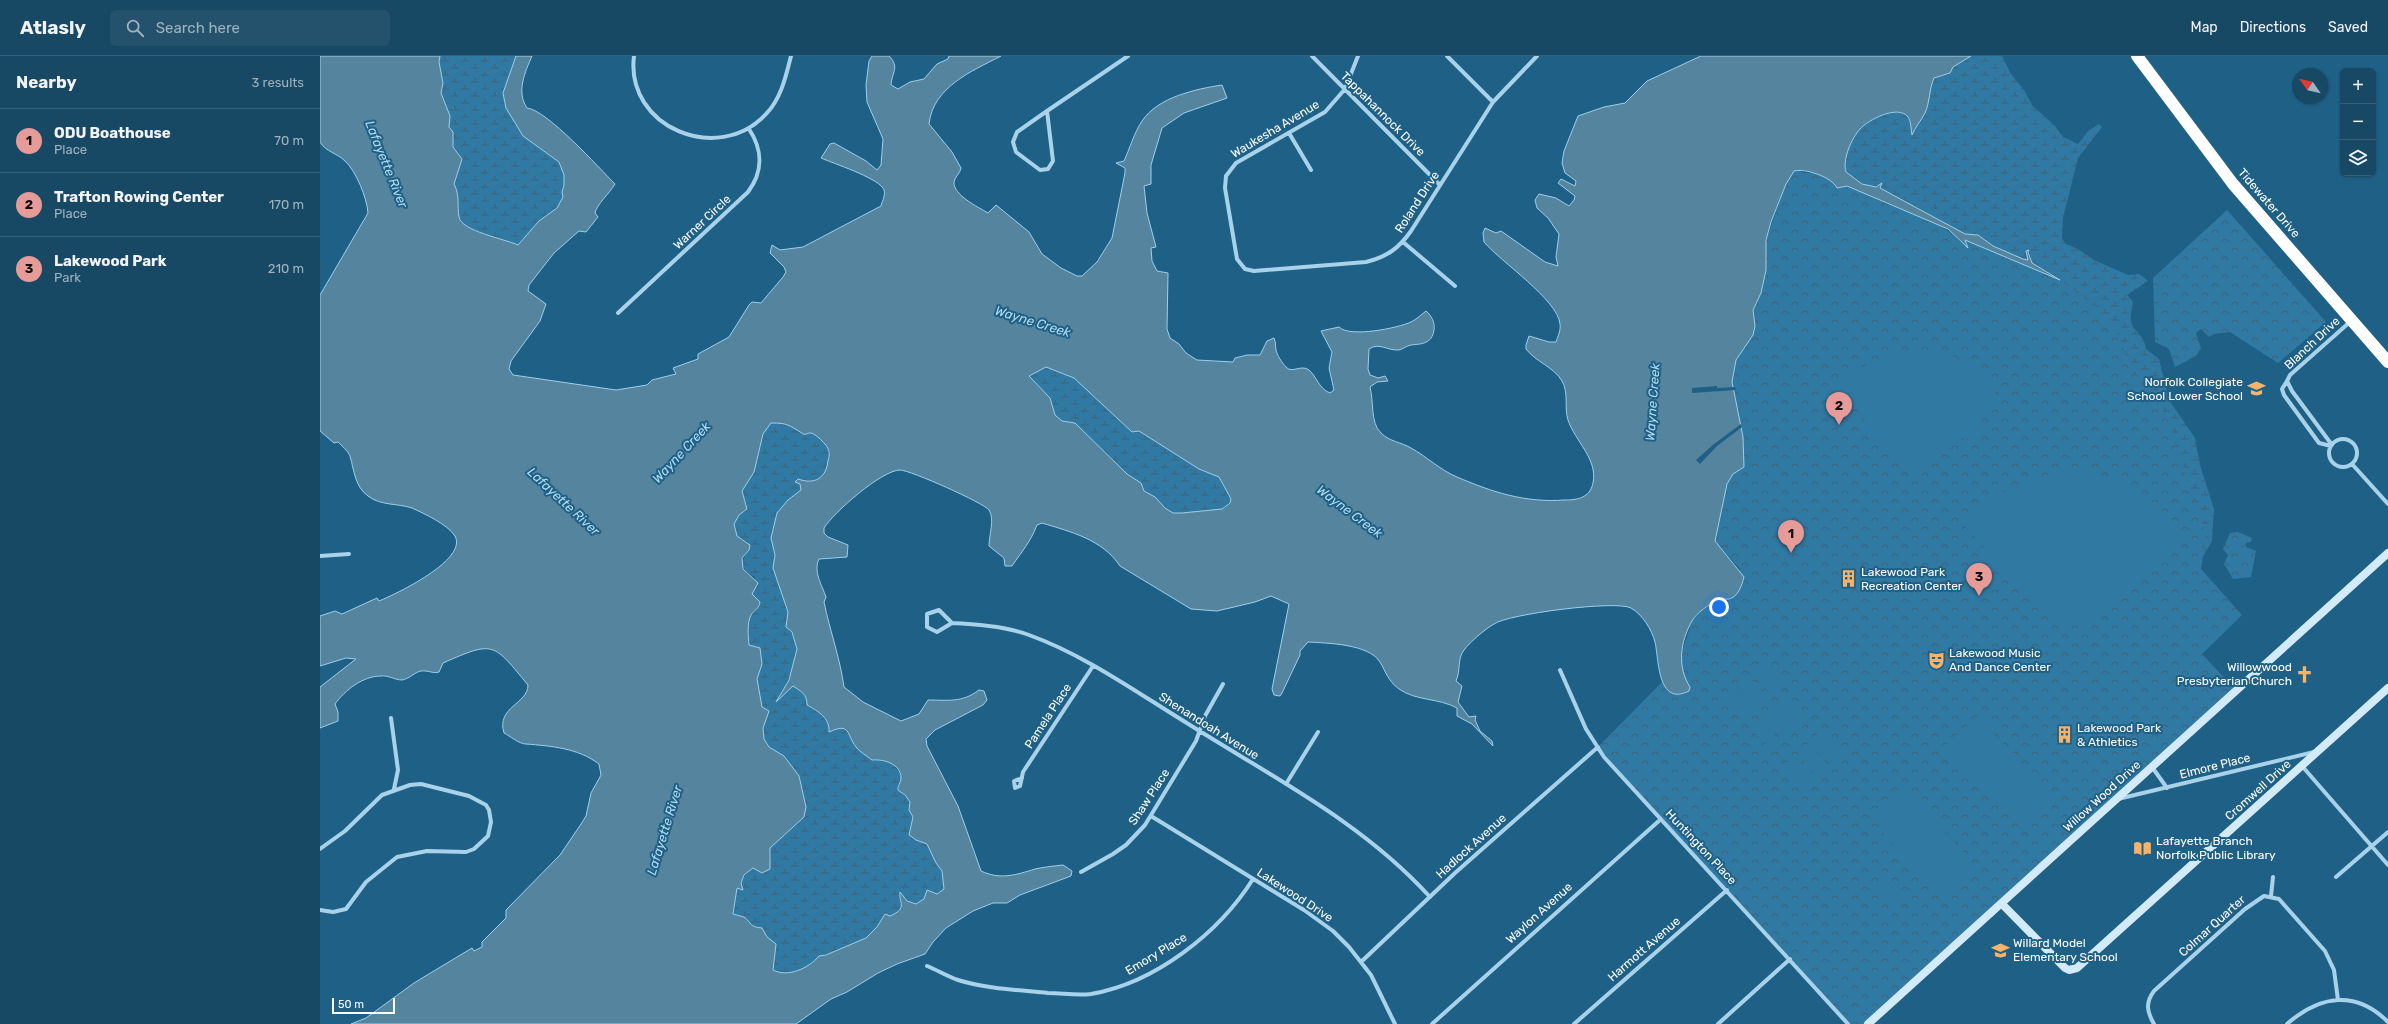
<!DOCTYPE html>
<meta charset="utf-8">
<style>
body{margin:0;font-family:Rubik,sans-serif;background:#24526d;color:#f1f3f6}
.controls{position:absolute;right:12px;top:12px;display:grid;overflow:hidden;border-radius:6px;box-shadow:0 1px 3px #0004}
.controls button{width:36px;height:36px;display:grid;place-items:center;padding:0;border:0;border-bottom:1px solid #366078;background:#174864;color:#f1f3f6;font:20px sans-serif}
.compass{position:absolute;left:1972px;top:12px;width:36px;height:36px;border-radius:50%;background:#174864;box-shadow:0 1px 3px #0004;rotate:304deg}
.scale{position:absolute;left:12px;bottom:10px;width:63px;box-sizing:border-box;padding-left:4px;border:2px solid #fff;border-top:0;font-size:11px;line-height:14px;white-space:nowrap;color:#fff;-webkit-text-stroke:3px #1f6086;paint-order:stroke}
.you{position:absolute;left:1399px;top:551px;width:14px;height:14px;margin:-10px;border:3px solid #fff;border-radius:50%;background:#1a73e8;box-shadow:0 0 0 6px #1a73e833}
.badge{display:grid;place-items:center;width:26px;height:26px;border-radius:50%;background:#e69b98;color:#111;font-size:13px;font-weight:700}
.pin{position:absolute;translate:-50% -33px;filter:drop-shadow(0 1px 2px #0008)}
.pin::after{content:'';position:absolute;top:21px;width:14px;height:12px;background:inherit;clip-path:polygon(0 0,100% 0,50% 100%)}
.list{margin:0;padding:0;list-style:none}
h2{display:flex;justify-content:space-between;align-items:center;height:52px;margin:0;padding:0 16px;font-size:17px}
h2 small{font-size:13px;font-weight:400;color:#9eb2bf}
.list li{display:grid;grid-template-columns:26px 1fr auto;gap:12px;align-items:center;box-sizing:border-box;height:64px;padding:0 16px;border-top:1px solid #366078}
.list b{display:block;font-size:15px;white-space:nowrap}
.list p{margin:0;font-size:13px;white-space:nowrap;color:#9eb2bf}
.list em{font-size:13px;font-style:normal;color:#9eb2bf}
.icon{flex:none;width:22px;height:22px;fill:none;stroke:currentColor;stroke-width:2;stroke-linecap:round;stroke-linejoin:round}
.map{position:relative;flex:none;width:2068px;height:968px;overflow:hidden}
header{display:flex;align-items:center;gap:24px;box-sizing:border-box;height:56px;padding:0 20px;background:#174864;border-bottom:1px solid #366078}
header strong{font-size:19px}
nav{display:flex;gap:22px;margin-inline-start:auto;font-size:14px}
.search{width:280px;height:36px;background:#24526d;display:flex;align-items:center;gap:10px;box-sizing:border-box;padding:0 14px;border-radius:6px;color:#9eb2bf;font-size:15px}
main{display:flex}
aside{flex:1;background:#174864}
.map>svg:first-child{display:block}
.wetland{fill:url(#wetland-marsh)}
.park{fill:url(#park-crowns)}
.pitch{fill:#3079a3}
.water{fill:#55849e;stroke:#9cd0ec;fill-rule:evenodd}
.pier{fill:#1f6086}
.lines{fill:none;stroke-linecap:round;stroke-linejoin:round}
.street{stroke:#a8d2ea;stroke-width:4}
.secondary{stroke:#d3eaf8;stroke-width:8}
.highway{stroke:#fff;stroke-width:12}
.labels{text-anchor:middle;stroke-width:4;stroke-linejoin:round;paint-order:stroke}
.street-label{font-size:12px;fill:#fff;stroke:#1f6086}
.poi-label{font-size:12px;fill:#fff;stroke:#1f6086;text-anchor:start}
.water-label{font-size:13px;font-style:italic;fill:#b4dcf2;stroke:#1f6086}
</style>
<header>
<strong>Atlasly</strong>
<div class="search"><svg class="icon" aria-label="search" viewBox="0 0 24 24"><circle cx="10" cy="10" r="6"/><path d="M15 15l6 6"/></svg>Search here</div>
<nav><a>Map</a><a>Directions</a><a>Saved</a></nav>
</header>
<main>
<aside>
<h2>Nearby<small>3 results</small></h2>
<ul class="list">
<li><span class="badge">1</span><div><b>ODU Boathouse</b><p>Place</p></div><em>70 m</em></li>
<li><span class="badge">2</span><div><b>Trafton Rowing Center</b><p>Place</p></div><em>170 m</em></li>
<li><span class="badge">3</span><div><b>Lakewood Park</b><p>Park</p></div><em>210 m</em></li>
</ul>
</aside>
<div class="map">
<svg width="2068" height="968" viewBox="0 0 2068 968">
<defs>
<pattern id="wetland-marsh" width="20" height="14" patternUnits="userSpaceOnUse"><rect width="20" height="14" fill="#3079a3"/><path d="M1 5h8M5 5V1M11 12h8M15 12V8" fill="none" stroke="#3e6278"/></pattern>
<pattern id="park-crowns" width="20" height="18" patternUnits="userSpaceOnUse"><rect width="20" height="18" fill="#3079a3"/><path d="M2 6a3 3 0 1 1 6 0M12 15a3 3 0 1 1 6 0" fill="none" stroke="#3e6278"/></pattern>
</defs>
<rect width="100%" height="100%" fill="#1f6086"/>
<path class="wetland" d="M120,0H196L203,80L239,106L244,119V129L242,136L244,141L237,152L219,165L198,189C185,183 141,175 139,161C137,149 140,139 134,128L142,103L133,91V76L129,71L130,60L121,37L123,27L119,6Z
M1651,0H1682L1691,18L1704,34L1712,49L1735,70L1743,81L1758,88L1768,75L1779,68L1782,71L1758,102L1743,162L1742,183L1746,188L1758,193L1774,204L1808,219L1819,218L1828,225L1807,239L1813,246C1812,252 1810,260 1811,265C1813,276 1824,278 1826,293L1839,303L1849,344L1875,382L1880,409L1894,453L1892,485L1881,504L1736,222L1712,207L1709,194L1706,195L1708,204L1703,203L1673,190L1658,179L1645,178L1560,132L1562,128C1550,134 1534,125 1526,116C1522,103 1532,83 1540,73C1548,64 1577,49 1587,61C1590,64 1591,73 1592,78L1605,56L1610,30L1614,22L1630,17L1633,11Z
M727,311L754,322L812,376L819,375L879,413L899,421L911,444L902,453L862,457H853L845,452L835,441L824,435L821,427L807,418L755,367L742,365L735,359L730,342L709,320L714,315Z
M451,367C468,367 468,369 482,377C485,380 487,377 490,377C495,377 502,385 505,388C510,394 510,399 508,406C506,423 495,428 477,423L476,426L480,428L481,434L468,444L457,457L451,482L455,499L453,512L468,556L466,571C488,590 469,624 457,644L473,630C482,636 487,638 487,649L502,658L509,670L524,672L529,676L536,690L552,704C567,703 577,708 582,723L577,731L590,746L589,754L593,761L589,779L596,784L607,787L616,807L622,815L624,833L596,848L587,845L580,836C578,847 589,852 570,860L565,858L557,871L546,882L506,899L499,900C489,912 468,922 453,914L456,888L447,881L442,872C429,871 432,867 424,861L413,858L417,832L423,834L421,827C426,814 437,811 449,806L451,801L450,792L484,761L486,751L479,720L464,700L449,691L444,683L443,672L449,655L442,652L437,623L442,608L440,593L429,589C428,583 428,565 431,560C434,554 439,553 440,547L432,538L435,521C421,514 419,506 429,494L428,486L417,480L414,468L419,459L426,455L427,449L422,435L434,416L443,378Z"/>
<path class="park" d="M1477,114L1485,117H1499L1515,126L1555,141C1564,149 1576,150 1587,154C1608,162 1626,170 1640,186L1641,185L1647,190L1644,184L1740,224L1789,260L1813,315L1847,362L1886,478L1881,513L1922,559L1882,598L1916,634L1548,968H1527L1278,691L1342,626L1344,630L1370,631L1363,620L1360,602L1372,565L1381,555L1400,541L1420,513L1395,485L1407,428L1413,418L1420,370L1412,326L1416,304L1434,270L1433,254L1441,237L1446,214V184L1466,128L1474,115Z
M1907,154L2006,266L1958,307L1910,276L1894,278L1889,281L1881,273L1876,277L1881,292L1876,300L1855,311L1849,293L1835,286L1833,222Z
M1918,476L1932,482L1931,486L1926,487V491L1936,495L1931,521L1913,523L1904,508L1908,499L1903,493L1910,477Z"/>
<path class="pitch" d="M1583,296L1631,300L1654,311L1683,346L1659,367L1658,383L1640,382L1601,414H1586L1556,378L1546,377L1547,366L1516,329C1537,312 1556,302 1583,296Z
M1743,417C1754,417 1767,415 1777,418C1816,426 1842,453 1867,481L1768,565L1729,563L1643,468C1674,437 1700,423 1743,417Z
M1440,606L1461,628L1450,638L1430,615Z
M1427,618L1447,640L1436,650L1416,628Z
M1413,631L1433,653L1423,663L1403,640Z
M1470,641L1491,663L1480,673L1460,651Z
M1457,653L1477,675L1467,684L1447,662Z
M1658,660L1737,745L1704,776L1625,690Z
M1443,665L1463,688L1453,697L1433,675Z
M1501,675L1522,697L1511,707L1491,684Z
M1488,687L1508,709L1497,719L1477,696Z
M1474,700L1494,722L1484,731L1464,709Z
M1583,729L1660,815L1626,846L1549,760Z
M1566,824L1584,843L1573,853L1556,834Z"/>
<path class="water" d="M0,0H120L119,6L123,27L121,37L130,60L129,71L133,76V91L142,103L134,128C140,139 137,149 139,161C141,175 185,183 198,189L219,165L237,152L243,141L242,136L244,129V119L239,106L203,80L186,52L183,37L196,0H212C205,16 196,36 207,52C227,54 279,112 295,128C289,138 277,148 275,157L278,161L266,176L259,175L234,197L209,229L208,235L226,248L220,265L191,305L189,313L193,319L296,334L327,329L332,324L356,318L353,312L378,303V298L409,281L429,249L432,246L441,247L463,221L466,216L464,211L450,197L452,189L460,194L483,191L561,150C562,145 567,137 563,132C555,121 515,108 501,102L510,88L514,87L546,105L557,114L561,109L563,83L547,46L546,29L549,5L552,0H569C580,11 572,16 571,29L578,33L590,26L604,23L617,8L628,3L629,0H681C652,15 613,31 609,68L632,96L641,112C640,118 635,120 634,126C633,139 658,151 668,157L676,149L709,176L722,198L741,212L757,220H762L777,206L792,182L805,117V112L796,107L804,105C810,92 814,77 822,65C838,41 876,33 902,29L907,42L864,57L842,72L831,109V128L824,130L827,157L836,191L831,192L832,205L837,215L848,217L847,273L850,282L859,288L866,297L877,304L913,306L915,302L927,299H940L947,285L954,282C956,287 955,289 956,294C957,299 962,307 966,311C972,318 981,308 989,314C997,321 999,333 1010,337L1014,334L1009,312L1012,296L1001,275L1019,271C1030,282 1078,272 1091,266C1097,263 1102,258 1106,255C1112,260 1115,267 1114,274C1112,288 1101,288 1091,289C1086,290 1083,293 1079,294C1068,295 1059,286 1049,293L1048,313L1050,319L1058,322L1065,320L1068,325L1057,326L1050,331C1054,345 1050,367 1061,377C1070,386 1081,386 1091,392C1106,400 1120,414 1137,421C1172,436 1205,447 1245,444C1257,444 1270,442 1273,427C1278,403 1255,385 1248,364C1244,351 1249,337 1242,325C1234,311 1216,306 1206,293V289L1209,280L1229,286H1236C1238,280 1241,274 1240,268C1238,244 1181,206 1164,186L1163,177L1165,172L1176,177L1181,175L1225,206L1238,210L1236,201L1239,178L1228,162L1217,152L1215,144L1219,138L1236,142L1249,150L1254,144L1255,140L1238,127L1241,123L1255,130L1256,125L1245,117L1242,107L1244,95L1258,60L1284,51L1305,47L1327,25L1381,0H1651L1633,11L1630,17L1614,22C1609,33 1610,46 1605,57C1601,65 1595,71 1592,79C1591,74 1591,65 1588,61C1578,48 1548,64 1540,73C1532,82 1522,103 1526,116L1542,128L1556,131L1562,127L1560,132L1645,178L1658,179L1673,190L1703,203L1708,204L1706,195L1709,194L1708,196L1712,207L1740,224L1645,184L1648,192L1628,173L1527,130L1517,132C1512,121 1485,112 1474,115L1466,128L1451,166L1446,184V214L1441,237L1433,254L1435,270L1433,279L1416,304L1412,326L1423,381L1424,411L1413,418L1407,428L1395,485L1424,521C1422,529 1418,541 1409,543C1403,544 1401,541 1396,544C1388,550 1377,556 1372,565C1360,586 1357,611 1370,631L1369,635C1337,651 1339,603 1335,586C1332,574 1322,558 1311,552C1296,544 1188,558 1174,568C1164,574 1151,585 1144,594C1137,603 1141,614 1136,625L1142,630L1138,646L1149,661L1156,660L1155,664L1160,675L1172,685L1173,690L1152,668L1137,660V652C1119,642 1096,645 1079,633C1068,625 1066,616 1060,606C1049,588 1007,587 988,586L980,595V599L962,637L960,640L954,639L952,633L969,548L951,540L935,546L897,555L871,553L800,510C782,483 751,476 722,467L717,469C710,487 702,495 692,510H685L684,502L669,490C669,479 675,463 669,454C664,447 590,414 580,414C562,414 513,457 504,472V477L508,481L528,489L527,501L499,503C493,516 502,529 506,541L504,546C510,575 520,602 524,631L543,646L581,665L599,658L608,644C628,644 642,647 659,634L664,635L667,644L663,649L615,674L606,683L607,690L638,750L661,815C680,824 696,819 715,813C724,811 734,810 743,809L752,815L751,820L700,839L687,847H673L653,855L626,872L613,886L605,898L577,908L558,917L527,936L511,943L476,968H31L46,962L94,927L152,892L154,895L162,891V886L186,862V854L240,799L261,768L266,760L271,737L281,719L279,708C258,692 231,690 206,688C199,688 190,680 184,677C176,651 208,648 208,629C173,587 175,584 123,607L119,616C113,618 108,614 101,615C95,616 89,623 82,624C75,624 68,619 61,620C43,620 25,634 15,648L18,656V665L0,672V631L36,603L26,602L0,610V560L15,555L22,558L57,542L59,545C76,538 148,504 135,480C127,468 105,458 92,452C77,447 61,450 48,440C35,431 34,414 30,400C28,395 22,390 18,386L14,387L0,375V239L48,157C47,142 36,115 25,105C17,97 6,96 0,86ZM726,311L754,322L812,376L819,375L879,413L899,421L911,443L910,447L902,453L862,457H853L845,452L835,441L824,435L821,427L807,418L755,367L742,365L735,359L730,342L709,320ZM451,367C468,367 468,369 482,377C485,380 487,377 490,377C495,377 502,385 505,388C510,394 510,399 508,405C506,422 495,429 478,423L475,426L480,428L481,434L468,444L457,457L451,482L455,499L453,512L468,556L466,571L472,576L477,593L469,624L456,646L473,630C482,636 487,638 487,649C498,655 510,662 509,676C531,666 526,678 536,691C540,696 547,700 552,704C564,703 581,708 581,722C581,727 577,730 578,734L585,739L590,746L589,754L593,761L589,779L596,784L607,788L616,807L622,815L624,833L617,838L607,834L604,843L596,848L587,845L580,836C578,846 589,852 570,860L565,858L557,871L546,882L506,899L499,900C489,912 468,922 453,914L456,888L447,881L442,872C429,871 432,867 424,861L413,858L417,832L423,834L421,827L424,819L433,812L442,817L450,813V792L484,761L486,751L479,720L464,700L449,691L444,683L443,672L449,655L442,651L437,623L442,608L440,592L429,589C428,581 427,566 431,559C434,554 439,553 440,546L432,538L438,527L423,513L422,502L429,494L430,489L417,480L414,468L419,459L427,453L422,435L434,416L443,378Z"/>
<path class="pier" d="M1397,330V332L1415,331L1416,334L1372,337V332Z
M1421,368L1422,371L1397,390L1380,408L1376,404L1394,388Z"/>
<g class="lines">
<path class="street" d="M314,0C305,71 398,110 446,58C461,43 466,20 471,0
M992,0L1120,129
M1038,0L1025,33L1005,56L916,107L906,120L905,132L917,203L925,213L934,215L1046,206C1067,201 1079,192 1091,175L1173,46L1217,0
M1127,0L1173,46
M727,55L733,105L728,113L720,114L696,96L693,86L697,76Z
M727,55L808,0
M969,77L991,114
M1083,186L1135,230
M298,257L428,136C443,116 443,94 429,73
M1967,325L1970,319L2031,265
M2009 397a14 14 0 1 1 28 0a14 14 0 1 1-28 0Z
M2011,390L1999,387L1964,339L1962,333L1967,325L1972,335L2012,389
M2032,408L2068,448
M0,500L29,498
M619,554L632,567L617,576L607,571V558Z
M632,567C657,568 685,570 709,579C765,599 819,638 870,669C954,722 1043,767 1110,841
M1240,614L1266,673L1284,701L1528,968
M71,662L78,714L74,733
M1982,710L2068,809
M1832,711L1847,732
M702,722L694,725L695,732L700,730L703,716L773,610
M966,728L998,676
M1798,743L1994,696
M831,760L984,854L1013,875L1029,891L1051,919L1075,968
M0,793L25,775L62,739L90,729L101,728L149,740L166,749L169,754L171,766L168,780L154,793L146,796L107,795L77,801L46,826L26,853L13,856L0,854
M761,816L793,798L806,789L825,769L876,685L885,660L903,628
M2016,821L2068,776
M1951,840L1953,821
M1041,906L1135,817L1278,691
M607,910C617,914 627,920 638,924C667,933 698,934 728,937C742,937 757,940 771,938C835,927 899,877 933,823
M1112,968L1341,763
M1254,968L1407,834
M1398,968L1470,903
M1834,968C1827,956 1825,947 1834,935L1925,853L1944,840L1959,843L2005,895L2014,914L2018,944
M1967,968C2000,939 2036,934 2068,966"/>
<path class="secondary" d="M1682,848L1745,912L1749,914L1757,912L2068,632
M1548,968L2068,497"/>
<path class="highway" d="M1817,0L1913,128L2068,306"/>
</g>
<defs>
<symbol id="school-bare" viewBox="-9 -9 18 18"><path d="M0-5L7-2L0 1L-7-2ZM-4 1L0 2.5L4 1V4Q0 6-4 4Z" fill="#f8b368" stroke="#1f6086" stroke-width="2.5" paint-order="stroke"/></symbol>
<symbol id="building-bare" viewBox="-9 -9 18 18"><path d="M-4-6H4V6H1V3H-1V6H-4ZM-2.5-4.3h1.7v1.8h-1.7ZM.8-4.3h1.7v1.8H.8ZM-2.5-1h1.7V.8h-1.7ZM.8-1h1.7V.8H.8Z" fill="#f8b368" stroke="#1f6086" stroke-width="2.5" paint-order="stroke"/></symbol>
<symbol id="theatre-bare" viewBox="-9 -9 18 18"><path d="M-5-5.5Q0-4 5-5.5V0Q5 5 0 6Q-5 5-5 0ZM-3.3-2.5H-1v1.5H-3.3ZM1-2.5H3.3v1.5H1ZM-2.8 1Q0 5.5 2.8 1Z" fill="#f8b368" stroke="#1f6086" stroke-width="2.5" paint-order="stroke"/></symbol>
<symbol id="church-bare" viewBox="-9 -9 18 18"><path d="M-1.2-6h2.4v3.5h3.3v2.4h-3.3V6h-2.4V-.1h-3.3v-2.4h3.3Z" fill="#f8b368" stroke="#1f6086" stroke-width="2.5" paint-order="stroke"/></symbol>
<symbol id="library-bare" viewBox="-9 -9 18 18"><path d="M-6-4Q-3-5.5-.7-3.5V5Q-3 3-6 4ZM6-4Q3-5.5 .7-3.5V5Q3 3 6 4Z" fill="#f8b368" stroke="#1f6086" stroke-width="2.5" paint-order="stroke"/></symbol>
</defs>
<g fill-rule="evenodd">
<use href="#school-bare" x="1924" y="320" width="25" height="25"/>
<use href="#building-bare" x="1516" y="510" width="25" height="25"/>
<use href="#theatre-bare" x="1604" y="592" width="25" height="25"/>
<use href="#church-bare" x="1972" y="606" width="25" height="25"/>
<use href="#building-bare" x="1732" y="666" width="25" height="25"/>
<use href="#library-bare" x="1810" y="780" width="25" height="25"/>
<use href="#school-bare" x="1668" y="882" width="25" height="25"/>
</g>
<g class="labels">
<g class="street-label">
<text transform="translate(1063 58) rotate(45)" y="4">Tappahannock Drive</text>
<text transform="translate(955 73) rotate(-31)" y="4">Waukesha Avenue</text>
<text transform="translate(1097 146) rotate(-57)" y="4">Roland Drive</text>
<text transform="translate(1949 147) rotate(49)" y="4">Tidewater Drive</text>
<text transform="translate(382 166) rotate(-43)" y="4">Warner Circle</text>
<text transform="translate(1992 287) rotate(-43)" y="4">Blanch Drive</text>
<text transform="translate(728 660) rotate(-57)" y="4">Pamela Place</text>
<text transform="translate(889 670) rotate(32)" y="4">Shenandoah Avenue</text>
<text transform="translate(1895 710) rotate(-14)" y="4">Elmore Place</text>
<text transform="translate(1938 734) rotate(-42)" y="4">Cromwell Drive</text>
<text transform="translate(1782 740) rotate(-42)" y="4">Willow Wood Drive</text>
<text transform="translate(829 741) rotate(-57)" y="4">Shaw Place</text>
<text transform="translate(1151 790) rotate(-42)" y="4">Hadlock Avenue</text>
<text transform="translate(1381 791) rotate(47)" y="4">Huntington Place</text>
<text transform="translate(975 839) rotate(33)" y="4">Lakewood Drive</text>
<text transform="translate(1219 857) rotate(-42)" y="4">Waylon Avenue</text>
<text transform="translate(1892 870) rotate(-42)" y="4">Colmar Quarter</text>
<text transform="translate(1324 893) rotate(-41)" y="4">Harmott Avenue</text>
<text transform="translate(836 898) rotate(-31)" y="4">Emory Place</text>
</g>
<g class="poi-label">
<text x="1923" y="330" text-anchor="end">Norfolk Collegiate<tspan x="1923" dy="14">School Lower School</tspan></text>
<text x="1541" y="520">Lakewood Park<tspan x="1541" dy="14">Recreation Center</tspan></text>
<text x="1629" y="601">Lakewood Music<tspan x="1629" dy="14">And Dance Center</tspan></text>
<text x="1972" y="615" text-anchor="end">Willowwood<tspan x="1972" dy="14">Presbyterian Church</tspan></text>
<text x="1757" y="676">Lakewood Park<tspan x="1757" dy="14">&amp; Athletics</tspan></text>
<text x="1836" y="789">Lafayette Branch<tspan x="1836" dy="14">Norfolk Public Library</tspan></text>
<text x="1693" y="891">Willard Model<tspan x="1693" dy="14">Elementary School</tspan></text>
</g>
<g class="water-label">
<text transform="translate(67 108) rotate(68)" y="5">Lafayette River</text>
<text transform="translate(713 265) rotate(17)" y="5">Wayne Creek</text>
<text transform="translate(1332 346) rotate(-86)" y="5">Wayne Creek</text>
<text transform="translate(361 396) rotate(-47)" y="5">Wayne Creek</text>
<text transform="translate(244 445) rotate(43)" y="5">Lafayette River</text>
<text transform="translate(1030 455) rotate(37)" y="5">Wayne Creek</text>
<text transform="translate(344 774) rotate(-73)" y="5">Lafayette River</text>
</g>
</g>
</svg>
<div class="controls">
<button>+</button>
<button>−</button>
<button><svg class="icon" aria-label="layers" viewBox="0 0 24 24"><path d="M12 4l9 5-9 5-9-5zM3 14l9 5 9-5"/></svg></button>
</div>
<svg class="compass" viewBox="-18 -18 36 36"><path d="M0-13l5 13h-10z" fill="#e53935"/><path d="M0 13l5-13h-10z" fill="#9eb2bf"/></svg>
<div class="scale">50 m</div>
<div class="you"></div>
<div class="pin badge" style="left:1471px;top:497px">1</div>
<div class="pin badge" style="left:1519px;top:369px">2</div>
<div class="pin badge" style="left:1659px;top:540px">3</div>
</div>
</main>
